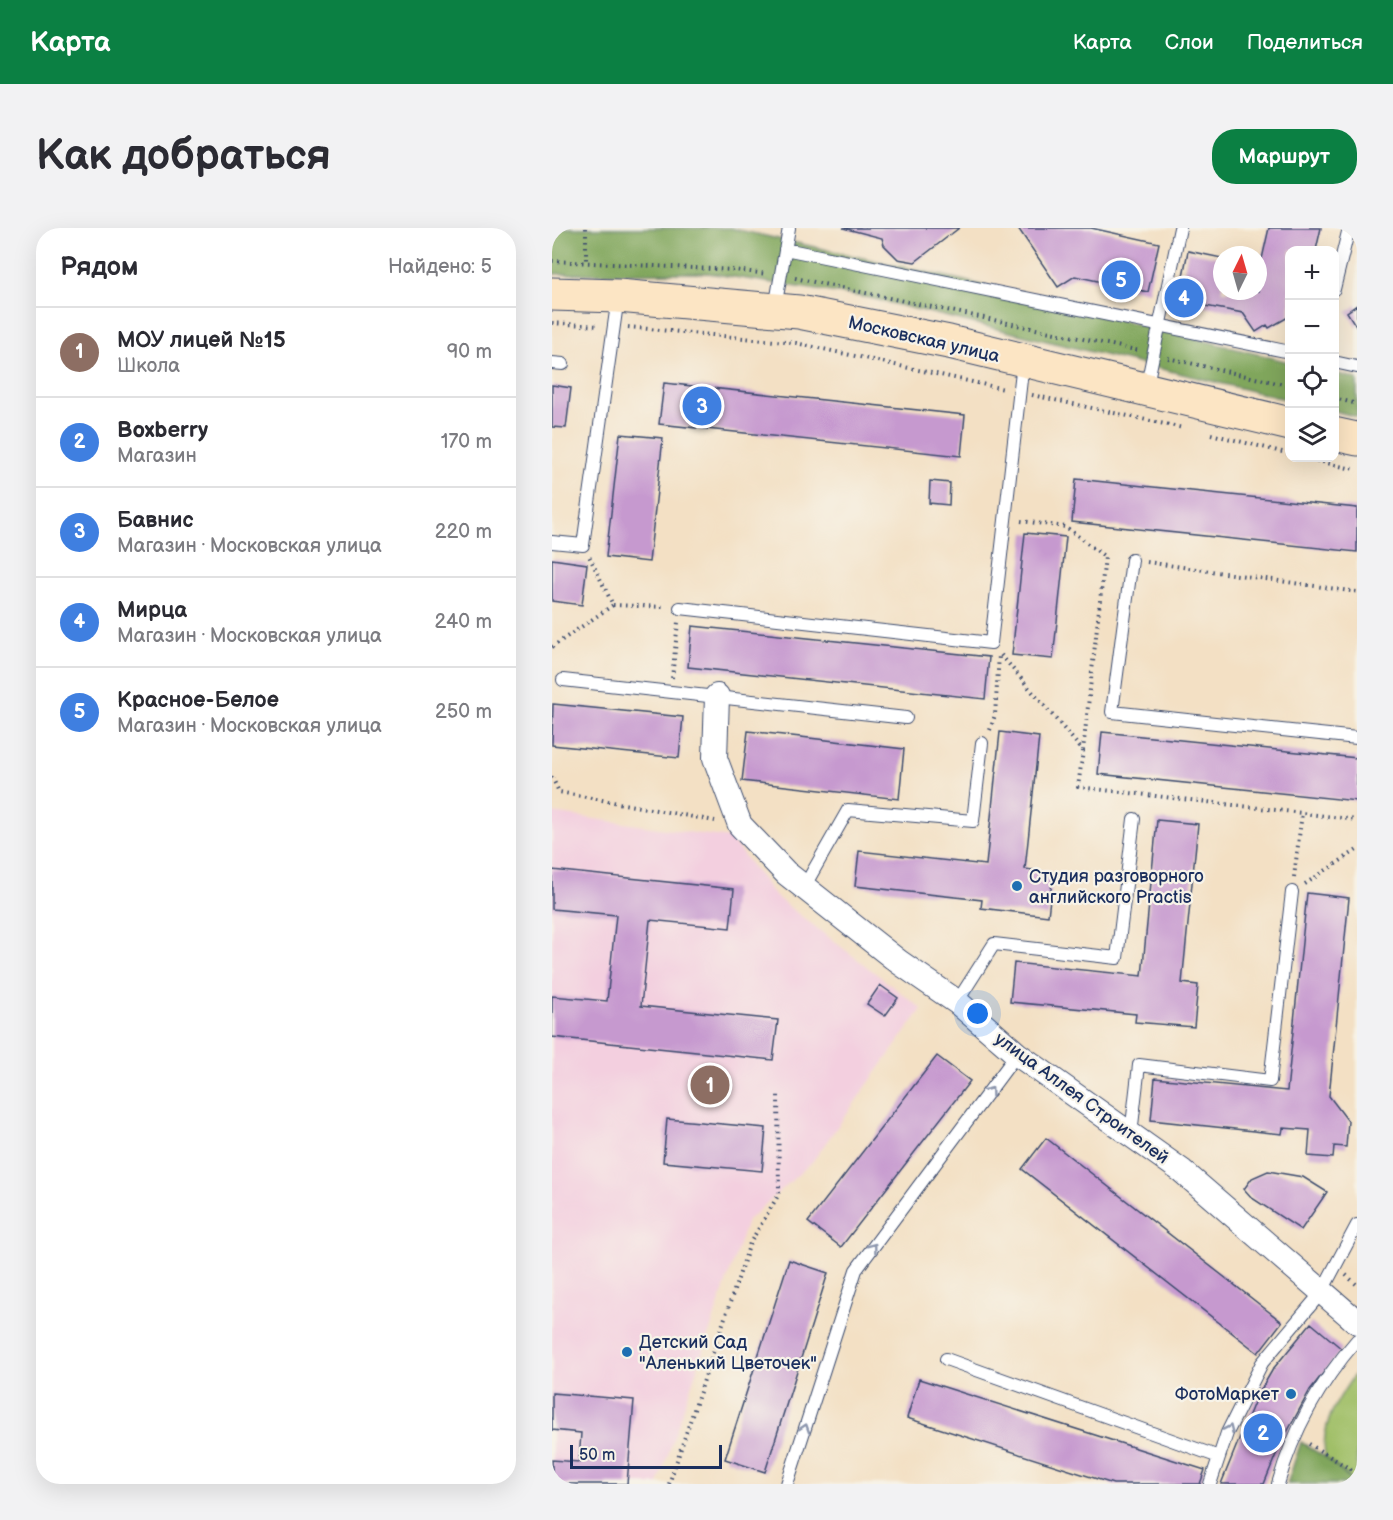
<!DOCTYPE html>
<html lang="ru">
<meta charset="utf-8">
<style>
body{margin:0;font-family:"Balsamiq Sans",sans-serif;background:#f2f2f3;color:#2b2b33}
.controls{position:absolute;right:18px;top:18px;display:grid;overflow:hidden;border-radius:12px;box-shadow:0 6px 24px #0002}
.controls button{width:54px;height:54px;display:grid;place-items:center;padding:0;border:0;border-bottom:2px solid #e1e1e2;background:#fff;color:#2b2b33;font:30px sans-serif}
.compass{position:absolute;left:661px;top:18px;width:54px;height:54px;border-radius:50%;background:#fff;box-shadow:0 6px 24px #0002;rotate:5deg}
.scale{position:absolute;left:18px;bottom:15px;width:152px;box-sizing:border-box;padding-left:6px;border:3px solid #1b2f5e;border-top:0;font-size:16px;line-height:21px;white-space:nowrap;color:#1b2f5e;-webkit-text-stroke:4px #f7f3e8;paint-order:stroke}
.you{position:absolute;left:426px;top:786px;width:21px;height:21px;margin:-15px;border:4px solid #fff;border-radius:50%;background:#1a73e8;box-shadow:0 0 0 9px #1a73e833}
.badge{display:grid;place-items:center;width:39px;height:39px;border-radius:50%;background:#0b8043;color:#fff;font-size:20px;font-weight:700}
.pin{position:absolute;translate:-50% -50%;border:3px solid #fff;box-shadow:0 2px 6px #0006}
.list{margin:0;padding:0;list-style:none}
h2{display:flex;justify-content:space-between;align-items:center;height:78px;margin:0;padding:0 24px;font-size:26px}
h2 small{font-size:20px;font-weight:400;color:#7c7c81}
.list li{display:grid;grid-template-columns:39px 1fr auto;gap:18px;align-items:center;box-sizing:border-box;height:90px;padding:0 24px;border-top:2px solid #e1e1e2}
.list b{display:block;font-size:22px;white-space:nowrap}
.list p{margin:0;font-size:20px;white-space:nowrap;color:#7c7c81}
.list em{font-size:20px;font-style:normal;color:#7c7c81}
.icon{flex:none;width:33px;height:33px;fill:none;stroke:currentColor;stroke-width:2;stroke-linecap:round;stroke-linejoin:round}
.map{position:relative;flex:none;width:805px;height:1256px;overflow:hidden;border-radius:24px}
header{display:flex;align-items:center;gap:36px;box-sizing:border-box;height:84px;padding:0 30px;background:#0b8043;color:#fff}
header strong{font-size:28px}
nav{display:flex;gap:33px;margin-inline-start:auto;font-size:21px}
.intro{display:flex;align-items:center;justify-content:space-between;box-sizing:border-box;height:144px;padding:0 36px}
h1{margin:0;font-size:42px}
.button{padding:15px 27px;border-radius:24px;background:#0b8043;color:#fff;font-size:21px;font-weight:700}
main{display:flex;gap:36px;padding:0 36px}
aside{flex:1;background:#fff;border-radius:24px;box-shadow:0 6px 24px #0002}
.map>svg:first-child{display:block}
.built{fill:#f3cfdf}
.green{fill:#a0bf67;stroke:#5e7762;stroke-width:1.5}
.forest{fill:#80a65c;stroke:#4e6a5d;stroke-width:1.5}
.building{fill:#c699cf}
.lines{fill:none;stroke-linecap:round;stroke-linejoin:round}
.lane-casing{stroke:#3b4a6d;stroke-width:14}
.street-casing{stroke:#3b4a6d;stroke-width:26}
.secondary-casing{stroke:#3b4a6d;stroke-width:35}
.path{stroke:#3b4a6d;stroke-width:4;stroke-dasharray:1.5 4.5;stroke-linecap:butt}
.lane{stroke:#fff;stroke-width:12}
.street{stroke:#fff;stroke-width:24}
.secondary{stroke:#fce5c4;stroke-width:33}
.oneway{stroke:#8d97ae}
.poi-dot{fill:#1f6fb2;stroke:#f7f3e8;stroke-width:2}
.labels{text-anchor:middle;stroke-width:4.5;stroke-linejoin:round;paint-order:stroke}
.street-label{font-size:18px;fill:#1b2f5e;stroke:#f7f3e8}
.poi-label{font-size:18px;fill:#1b2f5e;stroke:#f7f3e8;text-anchor:start}
</style>
<header>
<strong>Карта</strong>
<nav><a>Карта</a><a>Слои</a><a>Поделиться</a></nav>
</header>
<div class="intro"><h1>Как добраться</h1><a class="button">Маршрут</a></div>
<main>
<aside>
<h2>Рядом<small>Найдено: 5</small></h2>
<ul class="list">
<li><span class="badge" style="background:#8d6e63">1</span><div><b>МОУ лицей №15</b><p>Школа</p></div><em>90 m</em></li>
<li><span class="badge" style="background:#3f7fe0">2</span><div><b>Boxberry</b><p>Магазин</p></div><em>170 m</em></li>
<li><span class="badge" style="background:#3f7fe0">3</span><div><b>Бавнис</b><p>Магазин · Московская улица</p></div><em>220 m</em></li>
<li><span class="badge" style="background:#3f7fe0">4</span><div><b>Мирца</b><p>Магазин · Московская улица</p></div><em>240 m</em></li>
<li><span class="badge" style="background:#3f7fe0">5</span><div><b>Красное-Белое</b><p>Магазин · Московская улица</p></div><em>250 m</em></li>
</ul>
</aside>
<div class="map">
<svg width="805" height="1256" viewBox="0 0 805 1256">
<rect width="100%" height="100%" fill="#f7f3e8"/>
<filter id="ink" filterUnits="userSpaceOnUse"><feTurbulence type="fractalNoise" baseFrequency=".0167" numOctaves="2"/><feDisplacementMap in="SourceGraphic" scale="12" xChannelSelector="R" yChannelSelector="G"/><feConvolveMatrix kernelMatrix="1 2 1 2 8 2 1 2 1" color-interpolation-filters="sRGB"/></filter>
<filter id="wash" filterUnits="userSpaceOnUse"><feTurbulence type="fractalNoise" baseFrequency=".008" numOctaves="4" result="noise"/><feDisplacementMap in="SourceGraphic" scale="24" xChannelSelector="R" yChannelSelector="G"/><feGaussianBlur stdDeviation="1.35" result="paint"/><feColorMatrix in="noise" values="0 0 0 0 0 0 0 0 0 0 0 0 0 0 0 0 0 1.4 0 .05"/><feComposite in="paint" operator="in"/></filter>
<g filter="url(#wash)">
<rect width="100%" height="100%" fill="#f3e0c4"/>
<path class="built" d="M0,585L178,610L223,668L370,781L260,934L195,993L106,1256H0Z"/>
<path class="green" d="M804,1144L805,1145V1256L773,1229C768,1196 786,1171 804,1144Z"/>
<path class="forest" d="M0,0H178L413,53L737,134V172L318,70L156,45L0,46Z
M783,145L805,151V189L783,183Z
M749,1214L773,1229L803,1256H735Z"/>
<g id="blocks">
<path class="building" d="M291,0H407L363,34L346,31L332,17L330,10Z
M466,0H539L607,15L596,64L523,48L506,59Z
M717,0H769L764,22H738V88L717,100L715,97L704,104L691,85L626,73L636,23L670,30V63H706V33L710,31Z
M805,77V100L795,84Z
M112,155L413,187L409,228L107,196Z
M0,157L19,160L14,200L0,199Z
M68,206L111,210L97,334L54,329Z
M524,251L805,280V324L520,294Z
M378,253L398,255L397,277L377,275Z
M473,305L514,309L501,431L460,427Z
M0,331L35,336L30,377L0,373Z
M140,398L437,429L433,471L136,439Z
M1,476L131,489L127,530L0,517Z
M196,503L352,521L347,571L190,553Z
M448,504L487,509L473,641L501,645L496,688L429,680L430,672L303,658L307,623L434,637Z
M550,504L805,530V573L546,546Z
M605,592L646,596L630,755L646,757L642,799L583,794L584,786L458,774L462,735L590,748Z
M0,642L182,661L178,700L98,692L89,778L226,792L221,832L0,809V768L55,773L64,687L0,681Z
M755,665L797,670L777,868L796,893L794,919L782,918L781,930L756,928L758,902L731,900L730,906L599,892L603,850L735,863Z
M328,757L346,770L333,788L315,776Z
M385,828L418,853L289,1019L256,994Z
M115,891L214,900L210,943L111,934Z
M494,910L730,1094L706,1125L470,941Z
M716,943L751,949L775,964L749,1002L700,970L692,961L700,950Z
M237,1032L276,1045L213,1244L173,1231Z
M759,1095L790,1121L758,1162L727,1219L712,1256H669L703,1172L721,1141Z
M367,1151L653,1242L648,1256H561L355,1190Z
M0,1165L82,1172L75,1256H0V1232L27,1234L29,1205L0,1202Z"/>
</g>
</g>
<g filter="url(#ink)">
<use href="#blocks" fill-opacity="0" stroke="#3b4a6d" stroke-width="1.5"/>
<g class="lines">
<defs>
<path id="lane" d="M233,21L738,124
M782,61L797,0
M223,80L237,0
M782,134L805,139
M0,135L11,136
M594,161L628,0
M0,314L31,317L66,69
M580,332L560,484L805,510
M128,380L439,415L471,134
M11,452L354,490
M252,659L296,582L421,593L430,515
M405,774L442,716L565,730L582,591
M579,906L587,837L718,853L740,664
M394,1131L667,1229
M235,1256L304,1042L465,826
M658,1256L675,1205L710,1135L769,1065L805,997
M726,1256C741,1203 769,1153 805,1112"/>
<path id="street" d="M165,468L163,530L188,597L234,645L347,734L405,774L465,826L630,943L805,1094"/>
<path id="secondary" d="M0,66L66,68L247,84L397,114L738,196
M782,206L805,211"/>
</defs>
<use href="#lane" class="lane-casing"/>
<use href="#street" class="street-casing"/>
<use href="#secondary" class="secondary-casing"/>
<path class="path" d="M34,0V34
M0,33L182,42L215,46
M243,50L588,123
M0,95L47,98
M76,99L244,115L452,161
M616,130L738,158
M480,167L631,200
M782,170L805,176
M659,206L738,226
M753,230L805,242
M469,293L514,299L553,329L531,522
M595,334L805,364
M61,377L114,379
M0,419L61,377L37,328
M449,427L531,523L526,559L750,585
M120,450L126,394
M438,502L443,487L447,427
M0,549L7,564L163,593
M742,649L750,585L805,592
M753,656L805,622
M794,1047L805,1057
M757,1216L805,1245
M117,1256L198,1015L227,966L226,864"/>
<use href="#lane" class="lane"/>
<use href="#street" class="street"/>
<use href="#secondary" class="secondary"/>
</g>
<defs><path id="oneway-chevron" d="M-2-3.5L2.5 0L-2 3.5" fill="none" stroke-width="1.6" stroke-linecap="round" stroke-linejoin="round" transform="scale(1.5)"/></defs>
<g class="oneway">
<use href="#oneway-chevron" transform="translate(438 863) rotate(-53)"/>
<use href="#oneway-chevron" transform="translate(321 1019) rotate(-53)"/>
<use href="#oneway-chevron" transform="translate(253 1200) rotate(-72)"/>
<use href="#oneway-chevron" transform="translate(677 1201) rotate(-66)"/>
</g>
</g>
<g class="poi-dot">
<circle cx="465" cy="658" r="6"/>
<circle cx="75" cy="1124" r="6"/>
<circle cx="739" cy="1166" r="6"/>
</g>
<g class="labels">
<g class="street-label">
<text transform="translate(372 111) rotate(13)" y="6">Московская улица</text>
<text transform="translate(530 870) rotate(36)" y="6">улица Аллея Строителей</text>
</g>
<g class="poi-label">
<text x="477" y="654">Студия разговорного<tspan x="477" dy="21">английского Practis</tspan></text>
<text x="87" y="1120">Детский Сад<tspan x="87" dy="21">"Аленький Цветочек"</tspan></text>
<text x="727" y="1172" text-anchor="end">ФотоМаркет</text>
</g>
</g>
</svg>
<div class="controls">
<button>+</button>
<button>−</button>
<button><svg class="icon" aria-label="locate" viewBox="0 0 24 24"><circle cx="12" cy="12" r="6"/><path d="M12 2v4M12 18v4M2 12h4M18 12h4"/></svg></button>
<button><svg class="icon" aria-label="layers" viewBox="0 0 24 24"><path d="M12 4l9 5-9 5-9-5zM3 14l9 5 9-5"/></svg></button>
</div>
<svg class="compass" viewBox="-18 -18 36 36"><path d="M0-13l5 13h-10z" fill="#e53935"/><path d="M0 13l5-13h-10z" fill="#7c7c81"/></svg>
<div class="scale">50 m</div>
<div class="you"></div>
<div class="pin badge" style="left:158px;top:857px;background:#8d6e63">1</div>
<div class="pin badge" style="left:711px;top:1205px;background:#3f7fe0">2</div>
<div class="pin badge" style="left:150px;top:178px;background:#3f7fe0">3</div>
<div class="pin badge" style="left:632px;top:70px;background:#3f7fe0">4</div>
<div class="pin badge" style="left:569px;top:52px;background:#3f7fe0">5</div>
</div>
</main>
